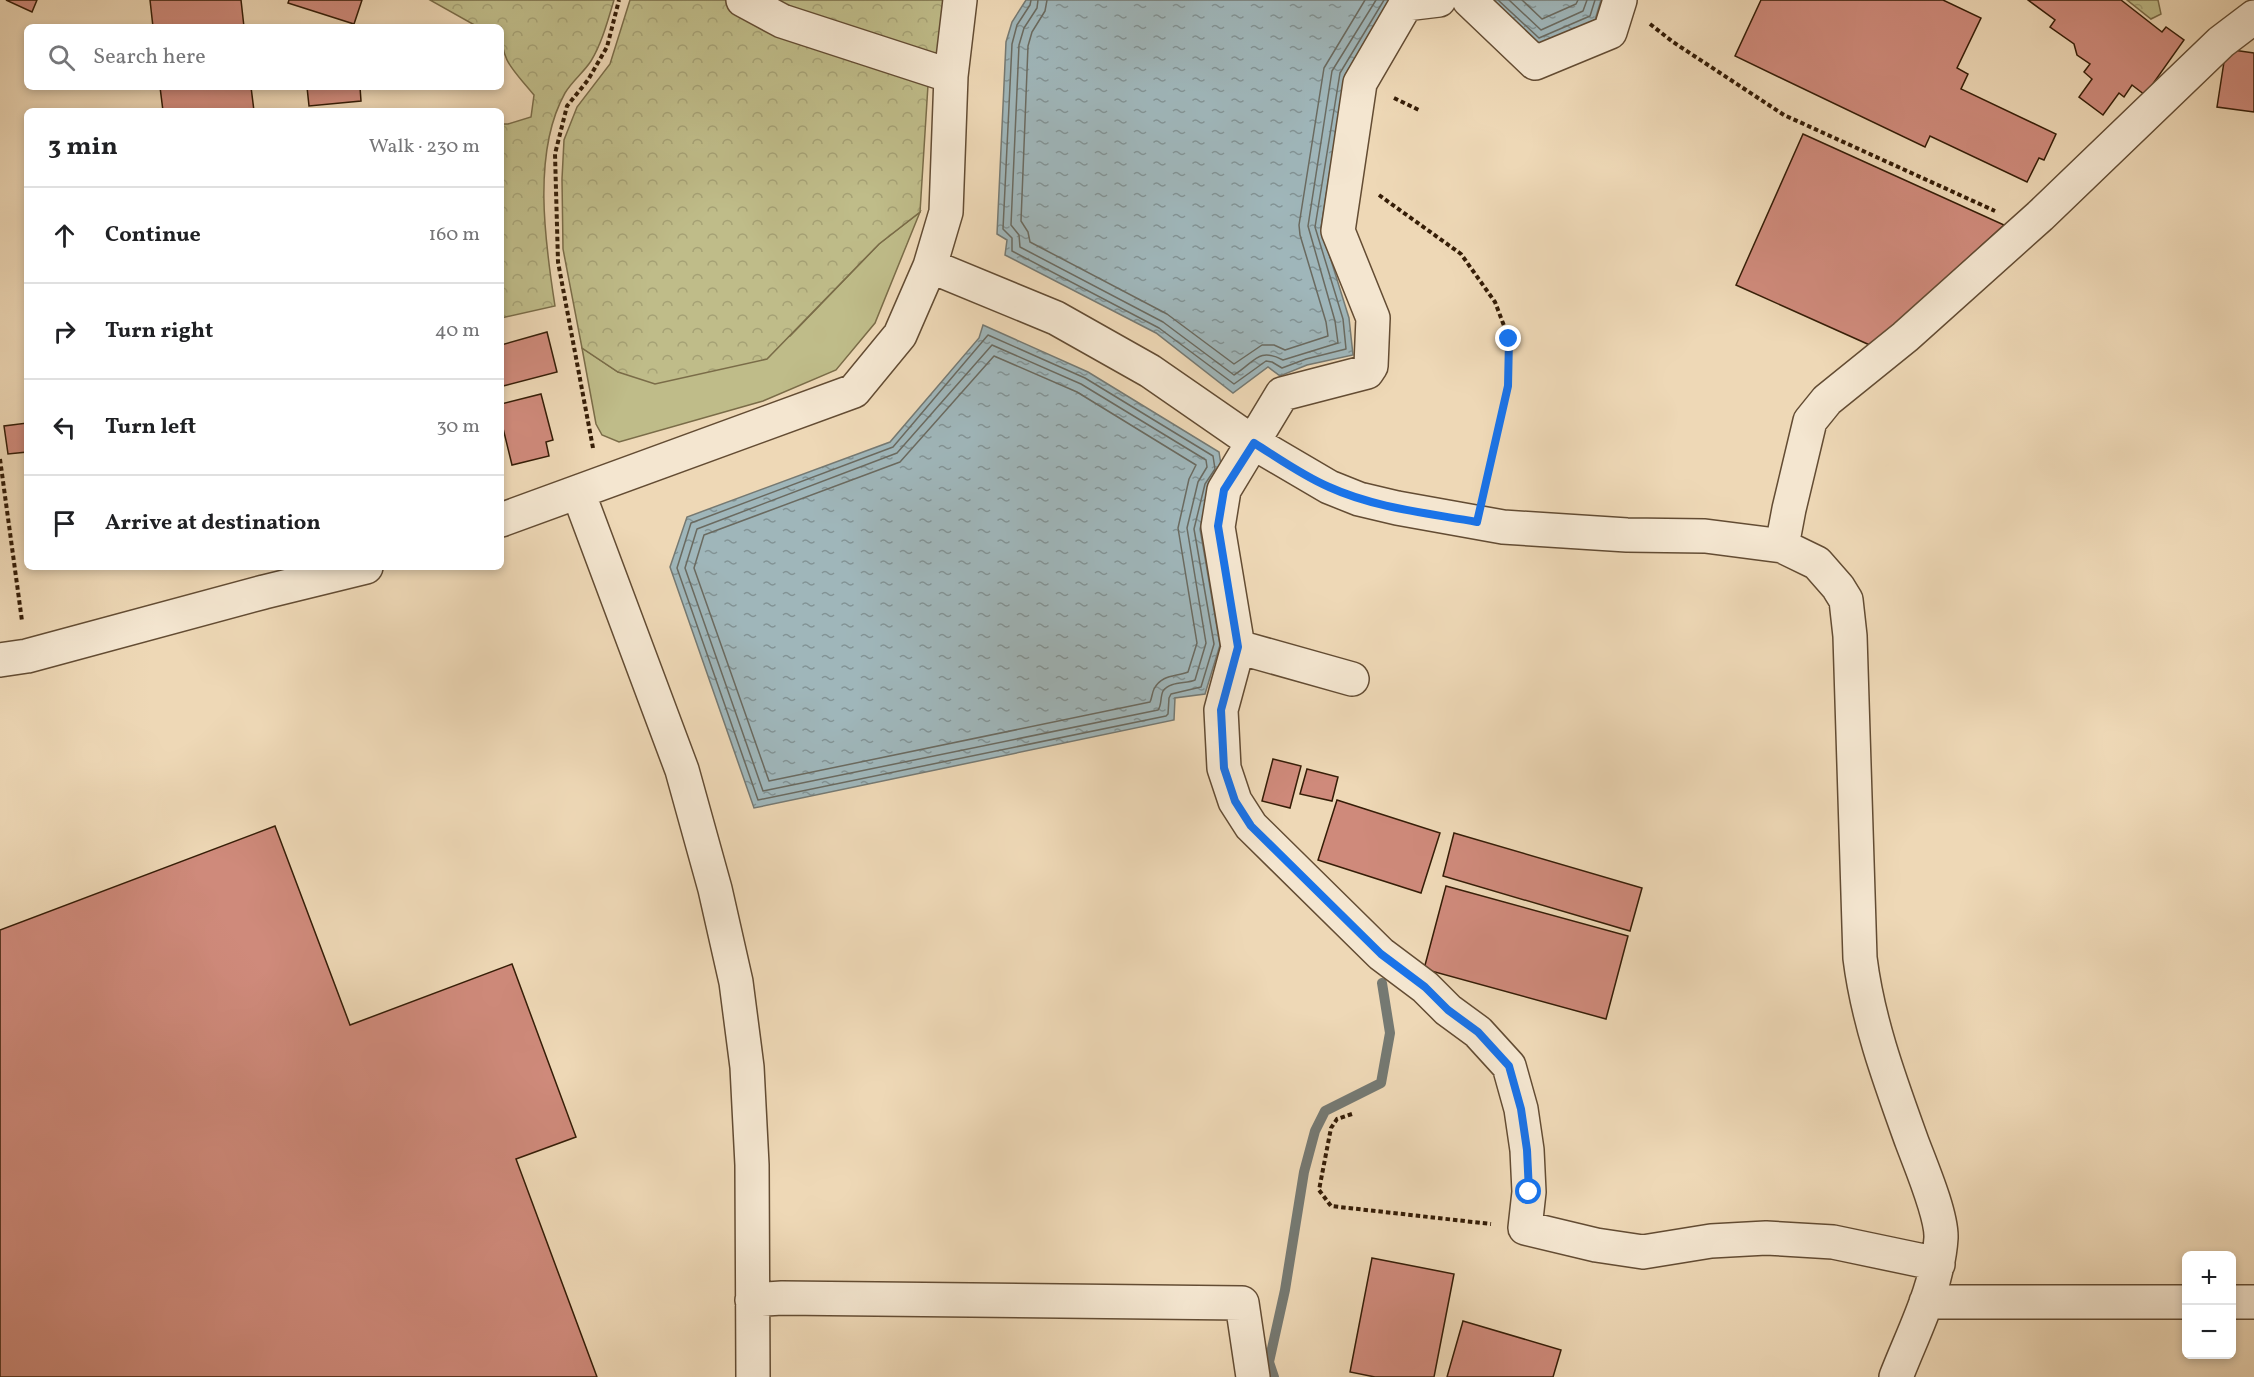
<!DOCTYPE html>
<meta charset="utf-8">
<style>
body{margin:0;font-family:Vollkorn,serif;background:#f2f2f2;color:#202124}
.controls{position:absolute;right:18px;bottom:18px;display:grid;overflow:hidden;border-radius:9px;box-shadow:0 3px 9px #0003}
.controls button{width:54px;height:54px;display:grid;place-items:center;padding:0;border:0;border-bottom:2px solid #e0e0e0;background:#fff;color:#202124;font:30px sans-serif}
.stop{position:absolute;width:18px;height:18px;margin:-14px;border:4px solid #1a73e8;border-radius:50%;background:#fff}
.stop.end{background:#1a73e8;border-color:#fff;box-shadow:0 2px 6px #0008}
.list{margin:0;padding:0;list-style:none}
h2{display:flex;justify-content:space-between;align-items:center;height:78px;margin:0;padding:0 24px;font-size:26px}
h2 small{font-size:20px;font-weight:400;color:#757577}
.list li{display:grid;grid-template-columns:39px 1fr auto;gap:18px;align-items:center;box-sizing:border-box;height:96px;padding:0 24px;border-top:2px solid #e0e0e0}
.list b{display:block;font-size:22px;white-space:nowrap}
.list em{font-size:20px;font-style:normal;color:#757577}
.icon{flex:none;width:33px;height:33px;fill:none;stroke:currentColor;stroke-width:2;stroke-linecap:round;stroke-linejoin:round}
.map{position:relative;flex:none;width:2254px;height:1377px;overflow:hidden}
.search{position:absolute;background:#fff;box-shadow:0 3px 9px #0003;left:24px;top:24px;width:480px;height:66px;display:flex;align-items:center;gap:15px;box-sizing:border-box;padding:0 21px;border-radius:9px;color:#757577;font-size:22px}
.panel{position:absolute;background:#fff;box-shadow:0 3px 9px #0003;left:24px;top:108px;width:480px;height:462px;border-radius:9px}
.map>svg:first-child{display:block}
.green{fill:#bfbc89;stroke:#7a6c48;stroke-width:1.5}
.forest{fill:url(#forest-crowns);stroke:#7a6c48;stroke-width:1.5}
.water{fill:url(#water-ripples);stroke:#757972;stroke-width:1.5}
.lines{fill:none;stroke-linecap:round;stroke-linejoin:round}
.shore{stroke:#6a6a60;stroke-width:1.5}
.stream{stroke:#757972;stroke-width:10}
.building{fill:#cf8a7b;stroke:#351d07;stroke-width:1.5}
.minor-casing{stroke:#634c33;stroke-width:36}
.path{stroke:#351d07;stroke-width:4;stroke-dasharray:4.5 3;stroke-linecap:butt}
.minor{stroke:#f4e6d0;stroke-width:33}
.route{stroke:#1a73e8;stroke-width:8}
</style>
<div class="map">
<svg width="2254" height="1377" viewBox="0 0 2254 1377">
<defs>
<pattern id="forest-crowns" width="20" height="18" patternUnits="userSpaceOnUse" patternTransform="scale(1.5)"><rect width="20" height="18" fill="#bfbc89"/><path d="M2 6a3 3 0 1 1 6 0M12 15a3 3 0 1 1 6 0" fill="none" stroke="#a5a175"/></pattern>
<pattern id="water-ripples" width="26" height="14" patternUnits="userSpaceOnUse" patternTransform="scale(1.5)"><rect width="26" height="14" fill="#9fb6ba"/><path d="M2 4q2-2 4 0t4 0M15 11q2-2 4 0t4 0" fill="none" stroke="#829395"/></pattern>
</defs>
<rect width="100%" height="100%" fill="#eed8b6"/>
<filter id="stains"><feTurbulence type="fractalNoise" baseFrequency=".00333" numOctaves="4"/><feColorMatrix values="0 0 0 0 .2 0 0 0 0 .09 0 0 0 0 .02 0 0 0 .5 -.17"/></filter>
<radialGradient id="worn" r=".72"><stop offset=".6" stop-color="#630" stop-opacity="0"/><stop offset="1" stop-color="#630" stop-opacity=".3"/></radialGradient>
<path class="green" d="M920,212L875,323L836,370L763,401L619,442L602,435L596,424L582,348L618,372L790,336L879,244Z"/>
<path class="forest" d="M430,0H614C608,20 602,43 591,61C584,72 572,81 565,93C532,152 545,242 555,306L501,318V124H508L531,117L534,95C513,69 501,63 501,27H478Z
M630,0H725L787,34L928,85L920,212L879,244L767,359L655,384L618,372L582,348L563,249L562,179L564,140L577,107L610,64Z
M768,0H945L939,36L940,44L937,52L932,56Z
M2127,0H2158L2161,14L2151,19Z"/>
<path class="water" d="M1026,0H1391L1345,75L1321,228L1349,318L1353,355L1307,365L1280,376L1268,367L1233,393L1156,333L1005,255L1007,240L997,234L1006,42L1012,22Z
M1489,0H1601L1595,20L1537,46Z
M983,325L1088,372L1219,452L1222,471L1211,485L1200,529L1220,645L1205,694L1175,698L1174,720L754,808L670,567L687,517L890,442L979,338Z"/>
<g class="lines">
<path class="shore" d="M1031,0L1030,5L1017,25L1012,44L1003,229L1012,238V251L1159,328L1234,384L1266,361L1272,362L1282,368L1306,359L1346,349L1343,319L1315,227L1340,73L1384,0
M1038,0L1037,8L1024,28L1019,45L1011,225L1019,235L1020,247L1163,322L1234,375C1255,362 1258,347 1283,360L1338,343L1335,321L1308,226L1332,71L1376,0
M1047,0L1045,11L1032,32L1028,46L1021,221L1028,232L1030,242L1167,314L1234,364L1262,345H1274L1285,350L1328,336L1326,322L1300,235L1299,225L1324,68L1365,0
M1498,0L1539,38L1590,16L1595,0
M1509,0L1541,30L1583,11L1587,0
M1522,0L1542,19L1576,4L1578,0
M988,335L1085,378L1213,456L1215,469L1205,484L1194,529L1214,644L1201,687L1171,694L1169,698L1168,714L1166,716L758,800L677,568L691,523L893,447Z
M992,345L1081,384L1206,460L1207,467L1198,482L1187,528L1206,643L1195,680C1186,684 1170,681 1163,691C1160,697 1162,705 1158,710L763,791L685,568L697,529L897,453Z
M994,356L1077,392L1196,465L1189,479L1178,528L1197,643L1188,672C1176,677 1162,674 1154,689C1152,693 1152,698 1150,702L769,781L694,568L704,535L900,462Z"/>
<path class="stream" d="M1274,1377L1269,1362L1285,1290L1304,1172L1315,1131L1325,1111L1381,1083L1390,1033L1382,983"/>
</g>
<path class="building" d="M6,0H37L32,12Z
M150,0H241L244,27H153Z
M289,0H362L354,24L288,3Z
M1761,0H1943L1981,18L1957,68L1968,74L1961,89L2056,134L2044,160L2039,158L2027,182L1930,136L1925,147L1735,56Z
M2028,0H2121L2162,32L2166,27L2184,40L2145,95L2132,85L2124,97L2119,93L2103,115L2079,97L2092,79L2084,72L2090,64L2077,55L2074,44L2050,27L2055,20Z
M2226,49L2254,53V112L2217,107Z
M160,87H251L254,111H163Z
M307,87H360L361,101L309,106Z
M1803,134L2004,225L1872,346L1736,285Z
M547,332L557,372L503,386L501,377V345Z
M541,394L553,440L546,442L549,456L512,465L501,420V404Z
M27,423V452L8,454L4,426Z
M1273,759L1301,766L1290,808L1262,801Z
M1307,769L1338,777L1332,801L1300,794Z
M1337,800L1440,833L1421,893L1318,860Z
M275,826L350,1025L512,964L576,1137L516,1159L597,1377H0V930Z
M1454,833L1642,888L1630,931L1443,876Z
M1446,886L1628,936L1606,1019L1424,969Z
M1372,1258L1454,1274L1434,1377H1375L1350,1372Z
M1463,1321L1561,1350L1553,1377H1447Z"/>
<g class="lines">
<defs>
<path id="minor" d="M743,0L782,21L951,76
M1439,0L1406,4L1360,83L1338,231L1373,318L1371,366L1367,372L1282,394L1224,490L1218,527L1238,647L1221,710L1224,768L1235,801L1251,826L1381,954L1425,987L1448,1010L1478,1032L1509,1066L1521,1109L1527,1150L1529,1192L1525,1228L1596,1245L1643,1252L1711,1241L1766,1238L1833,1242L1938,1264
M1469,0L1535,63L1610,32L1620,0
M930,266L1056,318L1150,371L1254,443L1329,487L1359,499L1397,508L1503,527L1627,535L1705,536L1782,546L1817,563L1838,587L1846,600L1850,636L1860,958C1868,1022 1890,1081 1912,1142C1921,1166 1942,1215 1941,1238C1938,1286 1913,1333 1896,1377
M578,492L682,770L715,889L736,982L747,1067L752,1165L753,1377
M501,520L854,391L900,335L930,266L946,212L951,76L960,0
M1782,546L1789,509L1810,421L1827,400L1905,337L2040,216L2221,42L2254,17
M1238,647L1352,679
M0,660L27,656L264,592L366,567
M752,1300L782,1298L1242,1303L1253,1377
M1926,1302H2186
M2232,1302H2254"/>
</defs>
<use href="#minor" class="minor-casing"/>
<path class="path" d="M1650,24L1673,42L1784,115L1995,211
M1394,98L1421,111
M1379,195L1461,254L1495,302L1509,339L1508,386L1485,489
M593,448L558,262L555,154L567,106L588,80L607,47L619,0
M0,459L22,621
M1352,1114L1337,1119L1331,1128L1319,1190L1331,1206L1491,1224"/>
<use href="#minor" class="minor"/>
</g>
<g class="lines">
<path class="route" d="M1509,339L1508,386L1477,522C1428,513 1375,508 1329,487C1303,476 1278,458 1254,443L1224,490L1218,526L1238,647L1221,710L1224,768L1235,801L1251,826L1381,954L1425,987L1448,1010L1478,1032L1509,1066L1521,1109L1527,1150L1529,1192"/>
</g>
<rect width="100%" height="100%" filter="url(#stains)"/>
<rect width="100%" height="100%" fill="url(#worn)"/>
</svg>
<div class="controls">
<button>+</button>
<button>−</button>
</div>
<div class="stop" style="left:1529px;top:1192px"></div>
<div class="stop end" style="left:1509px;top:339px"></div>
<div class="search"><svg class="icon" aria-label="search" viewBox="0 0 24 24"><circle cx="10" cy="10" r="6"/><path d="M15 15l6 6"/></svg>Search here</div>
<section class="panel">
<h2>3 min<small>Walk · 230 m</small></h2>
<ul class="list">
<li><svg class="icon" aria-label="ahead" viewBox="0 0 24 24"><path d="M12 20V5M6 11l6-6 6 6"/></svg><div><b>Continue</b></div><em>160 m</em></li>
<li><svg class="icon" aria-label="right" viewBox="0 0 24 24"><path d="M7 20v-9h11M14 6l5 5-5 5"/></svg><div><b>Turn right</b></div><em>40 m</em></li>
<li><svg class="icon" aria-label="left" viewBox="0 0 24 24"><path d="M17 20v-9H6M10 6l-5 5 5 5"/></svg><div><b>Turn left</b></div><em>30 m</em></li>
<li><svg class="icon" aria-label="arrive" viewBox="0 0 24 24"><path d="M6 21V4h12l-3 4 3 4H6"/></svg><div><b>Arrive at destination</b></div></li>
</ul>
</section>
</div>
